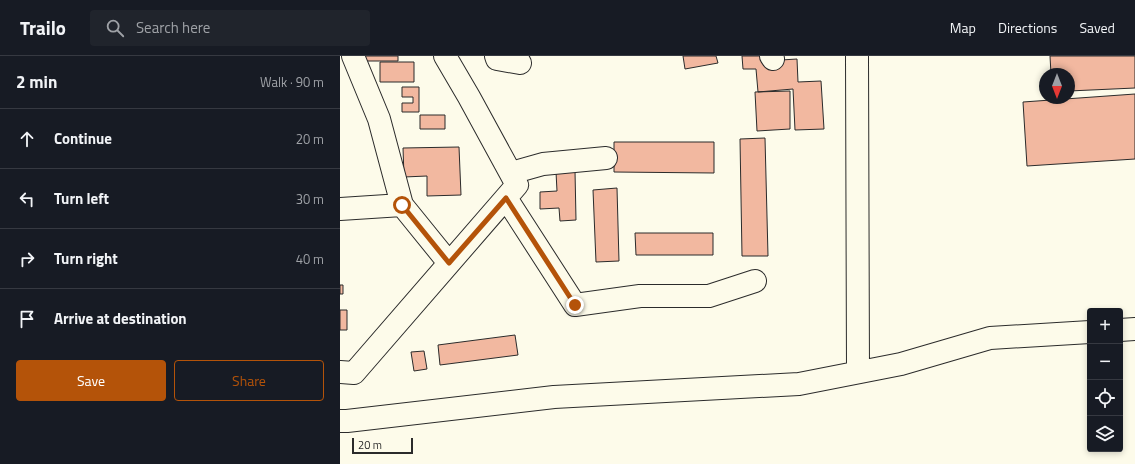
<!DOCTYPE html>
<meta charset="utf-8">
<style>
body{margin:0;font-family:"Titillium Web",sans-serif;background:#20242c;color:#f1f3f6}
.controls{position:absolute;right:12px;bottom:12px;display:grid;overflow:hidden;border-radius:4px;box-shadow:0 2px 6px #0003}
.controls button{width:36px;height:36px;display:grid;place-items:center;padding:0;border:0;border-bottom:1px solid #363941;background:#171b24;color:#f1f3f6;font:20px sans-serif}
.compass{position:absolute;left:699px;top:12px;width:36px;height:36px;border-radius:50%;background:#171b24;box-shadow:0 2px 6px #0003;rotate:180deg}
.scale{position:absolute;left:12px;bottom:10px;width:61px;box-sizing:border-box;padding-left:4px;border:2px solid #2b2b2b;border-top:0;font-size:11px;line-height:14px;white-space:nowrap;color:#2b2b2b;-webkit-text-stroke:3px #fdfbea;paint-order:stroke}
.stop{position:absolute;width:12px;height:12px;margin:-9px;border:3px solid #b45309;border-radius:50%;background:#fff}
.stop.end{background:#b45309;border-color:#fff;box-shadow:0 1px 4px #0008}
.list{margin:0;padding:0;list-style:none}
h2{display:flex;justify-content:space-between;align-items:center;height:52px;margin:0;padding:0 16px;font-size:17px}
h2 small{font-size:13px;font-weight:400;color:#9ea1a6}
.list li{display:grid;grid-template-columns:26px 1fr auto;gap:12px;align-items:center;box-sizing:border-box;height:60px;padding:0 16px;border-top:1px solid #363941}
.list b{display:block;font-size:15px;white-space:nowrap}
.list em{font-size:13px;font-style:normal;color:#9ea1a6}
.actions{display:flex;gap:8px;padding:12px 16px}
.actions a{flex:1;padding:9px 0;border:1px solid #b45309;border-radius:4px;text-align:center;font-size:14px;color:#b45309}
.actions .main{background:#b45309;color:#fff}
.icon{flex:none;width:22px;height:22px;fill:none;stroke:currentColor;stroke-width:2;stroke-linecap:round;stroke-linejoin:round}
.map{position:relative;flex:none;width:795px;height:408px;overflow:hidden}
header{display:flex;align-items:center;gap:24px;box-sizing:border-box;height:56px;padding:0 20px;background:#171b24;border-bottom:1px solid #363941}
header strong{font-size:19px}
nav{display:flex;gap:22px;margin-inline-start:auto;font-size:14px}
.search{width:280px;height:36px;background:#20242c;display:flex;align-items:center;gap:10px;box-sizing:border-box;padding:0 14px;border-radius:4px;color:#9ea1a6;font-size:15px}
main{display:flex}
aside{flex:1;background:#171b24}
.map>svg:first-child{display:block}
.building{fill:#f2b8a0;stroke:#2b2b2b}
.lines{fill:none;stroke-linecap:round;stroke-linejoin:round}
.minor-casing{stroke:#2b2b2b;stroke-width:24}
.minor{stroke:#fdfbea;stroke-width:22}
.route{stroke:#b45309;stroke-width:5}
</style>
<header>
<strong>Trailo</strong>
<div class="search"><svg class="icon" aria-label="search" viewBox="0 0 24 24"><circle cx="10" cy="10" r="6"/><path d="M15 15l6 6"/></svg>Search here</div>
<nav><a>Map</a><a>Directions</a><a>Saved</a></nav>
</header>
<main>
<aside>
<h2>2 min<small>Walk · 90 m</small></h2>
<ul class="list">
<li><svg class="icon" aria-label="ahead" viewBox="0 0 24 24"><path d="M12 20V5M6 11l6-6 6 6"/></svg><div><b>Continue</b></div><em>20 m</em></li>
<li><svg class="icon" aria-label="left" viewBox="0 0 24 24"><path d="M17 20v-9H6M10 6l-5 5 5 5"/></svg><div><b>Turn left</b></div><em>30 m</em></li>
<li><svg class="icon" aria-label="right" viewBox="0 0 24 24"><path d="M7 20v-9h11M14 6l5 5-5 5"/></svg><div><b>Turn right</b></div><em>40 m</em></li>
<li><svg class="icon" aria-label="arrive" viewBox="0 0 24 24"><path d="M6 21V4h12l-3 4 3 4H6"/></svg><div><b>Arrive at destination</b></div></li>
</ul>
<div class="actions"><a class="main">Save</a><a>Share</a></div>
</aside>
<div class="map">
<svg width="795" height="408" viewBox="0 0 795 408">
<rect width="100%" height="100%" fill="#fdfbea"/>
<path class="building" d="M24,0H58V5H24Z
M343,0H376L378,7L345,13Z
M402,0H425V5L457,3L458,26L481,25L484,73L455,74L453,33L418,36L416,13H403Z
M710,0H795V32L729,35V18H711Z
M40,6H74V26H40Z
M62,31H79V56H62V47H73V41H62Z
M450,35V73L417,75L415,36Z
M795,38V103L687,110L683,46Z
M80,59H105V73H80Z
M425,82L428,200H402L400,83Z
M274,86H374V117L274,116Z
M119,91L121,139L87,140V120L64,121L63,92Z
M235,115L236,164L220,165L219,152L200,153V136L217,135L216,116Z
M277,132L279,205L256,206L253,134Z
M295,177H373V199H296Z
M0,229H3V238H0Z
M0,254H7V274H0Z
M175,279L178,299L100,309L98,289Z
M84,295L87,313L74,315L71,296Z"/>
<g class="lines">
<defs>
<path id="minor" d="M13,0L39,63L62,149
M156,0L157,3L180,7
M431,0L433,3
M517,0L518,316
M171,117L203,108L266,102
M166,142L235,249L300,240H369L415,225
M0,153L62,149L109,207
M780,274L795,273
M0,316L14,317L177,129L129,41L105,0
M0,365H7L214,341L459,328L561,308L650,282L750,276"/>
</defs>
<use href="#minor" class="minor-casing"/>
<use href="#minor" class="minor"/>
</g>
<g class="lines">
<path class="route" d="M62,149L109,207L166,142L235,249"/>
</g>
</svg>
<div class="controls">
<button>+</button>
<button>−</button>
<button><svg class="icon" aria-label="locate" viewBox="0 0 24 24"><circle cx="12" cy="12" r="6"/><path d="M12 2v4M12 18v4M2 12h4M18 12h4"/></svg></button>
<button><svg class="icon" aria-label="layers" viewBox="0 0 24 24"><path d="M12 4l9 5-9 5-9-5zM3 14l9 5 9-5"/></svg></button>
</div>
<svg class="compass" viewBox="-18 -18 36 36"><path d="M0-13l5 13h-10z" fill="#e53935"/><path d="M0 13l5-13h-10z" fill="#9ea1a6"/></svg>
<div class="scale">20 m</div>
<div class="stop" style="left:62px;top:149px"></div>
<div class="stop end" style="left:235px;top:249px"></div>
</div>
</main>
